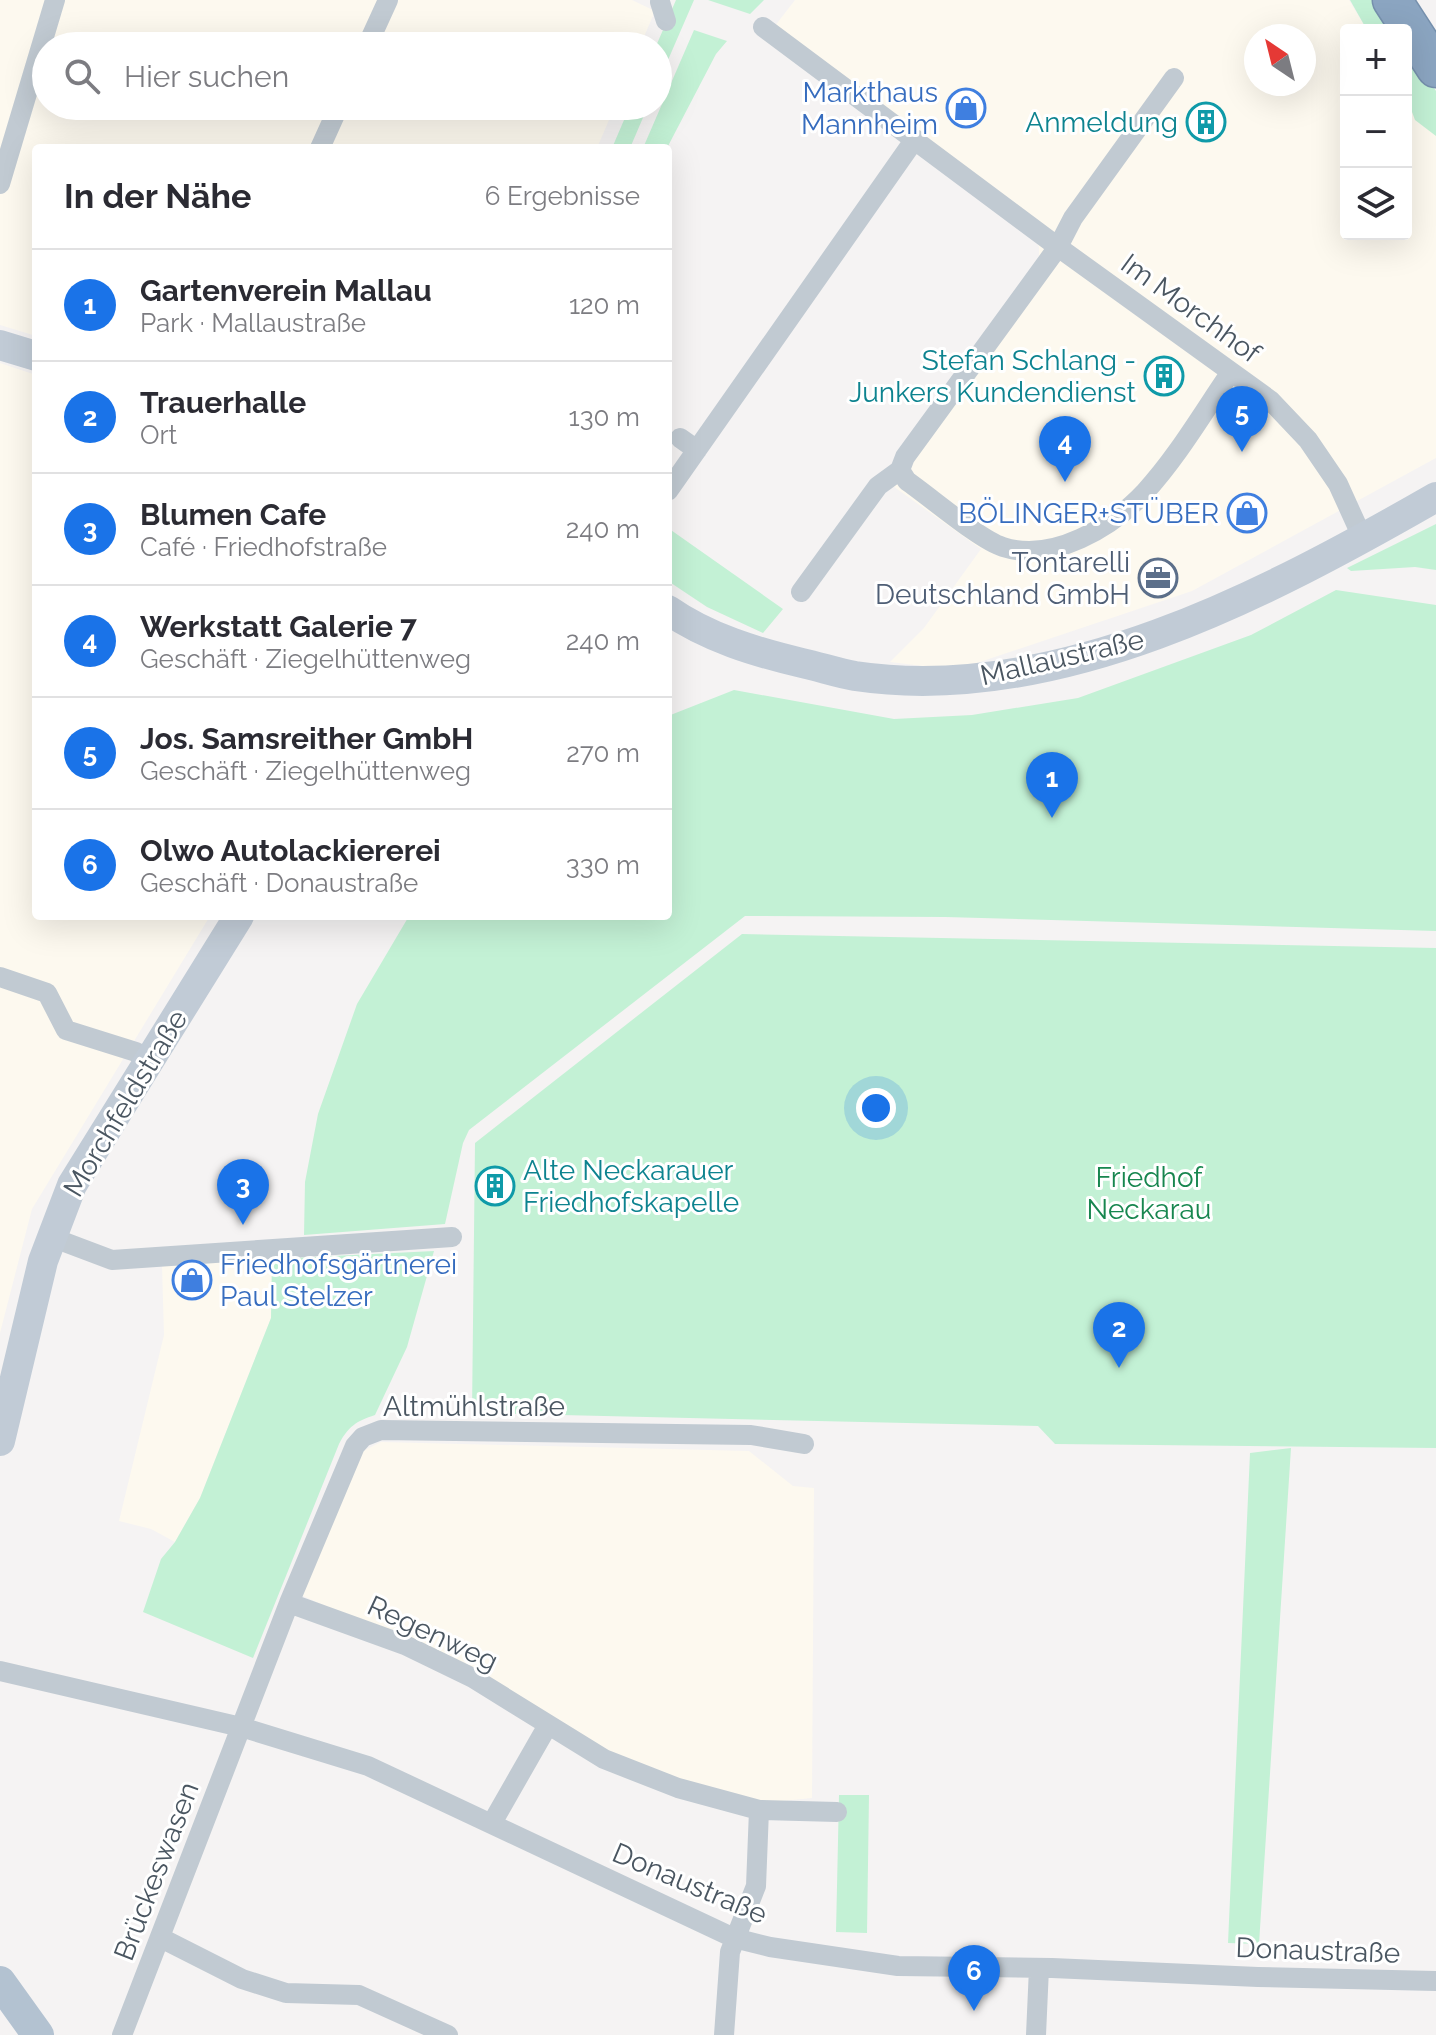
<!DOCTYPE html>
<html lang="de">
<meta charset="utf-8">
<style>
body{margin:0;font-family:Raleway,sans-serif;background:#f7f7f7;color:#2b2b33}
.controls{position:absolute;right:24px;top:24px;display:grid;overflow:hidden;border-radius:8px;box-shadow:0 8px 32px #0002}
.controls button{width:72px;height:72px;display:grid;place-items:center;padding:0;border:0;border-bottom:2px solid #e1e1e2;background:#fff;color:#2b2b33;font:40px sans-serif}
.compass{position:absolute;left:1244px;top:24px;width:72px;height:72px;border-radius:50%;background:#fff;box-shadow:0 8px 32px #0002;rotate:325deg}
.you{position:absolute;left:876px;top:1108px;width:28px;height:28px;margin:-20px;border:6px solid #fff;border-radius:50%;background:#1a73e8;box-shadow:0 0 0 12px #1a73e833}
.badge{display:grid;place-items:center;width:52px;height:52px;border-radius:50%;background:#1a73e8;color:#fff;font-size:26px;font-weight:700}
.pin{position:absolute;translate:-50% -66px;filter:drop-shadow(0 2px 4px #0008)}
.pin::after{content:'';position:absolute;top:42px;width:28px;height:24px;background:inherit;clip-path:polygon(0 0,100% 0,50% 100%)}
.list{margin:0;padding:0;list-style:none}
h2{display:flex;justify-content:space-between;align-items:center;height:104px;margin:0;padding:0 32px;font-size:34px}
h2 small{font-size:26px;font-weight:400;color:#7c7c81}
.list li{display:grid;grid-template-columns:52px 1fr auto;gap:24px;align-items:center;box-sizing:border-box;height:112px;padding:0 32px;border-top:2px solid #e1e1e2}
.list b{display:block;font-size:30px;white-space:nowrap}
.list p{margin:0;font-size:26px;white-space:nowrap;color:#7c7c81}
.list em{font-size:26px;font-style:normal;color:#7c7c81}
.icon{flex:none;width:44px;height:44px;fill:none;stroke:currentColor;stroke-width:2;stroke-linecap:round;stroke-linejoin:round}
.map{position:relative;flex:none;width:1436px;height:2035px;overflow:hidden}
.search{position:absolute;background:#fff;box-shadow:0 8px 32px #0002;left:32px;top:32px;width:640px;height:88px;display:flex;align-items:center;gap:20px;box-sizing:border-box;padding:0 28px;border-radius:44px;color:#7c7c81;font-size:30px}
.panel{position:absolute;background:#fff;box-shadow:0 8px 32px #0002;left:32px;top:144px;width:640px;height:776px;border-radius:8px}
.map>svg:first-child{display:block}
.commercial{fill:#fdf9ef;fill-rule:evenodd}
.green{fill:#c3f1d5}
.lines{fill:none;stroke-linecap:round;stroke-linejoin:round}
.highway-casing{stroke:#7690ad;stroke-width:41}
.street{stroke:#c1cad2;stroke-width:20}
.secondary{stroke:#c1cbd6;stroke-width:30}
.primary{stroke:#b3c2d1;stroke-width:32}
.highway{stroke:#8ba5c1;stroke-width:38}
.labels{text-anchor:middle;stroke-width:6;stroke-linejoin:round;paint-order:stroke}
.shop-label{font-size:28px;fill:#366cbe;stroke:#fff;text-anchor:end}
.culture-label{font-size:28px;fill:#0d838f;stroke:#fff;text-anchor:end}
.street-label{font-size:28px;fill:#4a5661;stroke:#fff}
.service-label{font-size:28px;fill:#4e5e75;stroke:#fff;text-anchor:end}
.park-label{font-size:28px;fill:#17864f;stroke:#fff}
</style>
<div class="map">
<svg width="1436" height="2035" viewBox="0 0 1436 2035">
<rect width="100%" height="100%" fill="#f5f3f3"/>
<path class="commercial" d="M0,0H632L655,11L640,46H46V106H615L597,148H36V336L0,325Z
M795,0H1349L1367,30H1346V234H1406V82L1436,122V458L1192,591L956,670L890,662L924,628L981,549L883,479L1039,257V247L1035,239L764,40ZM1256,36H1304V84H1256Z
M0,363L36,375V916H210L32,1209L0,1333Z
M272,1259L271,1318L200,1498L175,1542L151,1529L119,1521L164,1335L162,1266Z
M381,1442L749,1451L793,1486L814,1488L812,1798L761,1803L680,1785L607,1754L476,1674L301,1595L363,1451Z"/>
<path class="green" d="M676,0H694L658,83L656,46Z
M708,0H764L750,14Z
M1350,0H1378L1397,30H1367Z
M694,30L727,41L716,54L667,148H643Z
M1406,45L1436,91V136L1415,120L1406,96Z
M630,106H648L630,148H612Z
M1436,524V570L1415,567L1351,571L1347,568Z
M668,528L783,609L763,633L707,607L668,581Z
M1336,590L1436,605V931L945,917L745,916L469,1130L463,1143L445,1224L304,1235L305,1182L318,1114L357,1004L409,916H668V716L734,690L894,719L972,715L1078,698L1251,635Z
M742,934L1436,948V1448L1055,1444L1038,1426L472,1413L475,1143Z
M434,1251L407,1347L375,1415C356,1421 348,1427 339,1444L253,1658L143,1612L161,1559L175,1542L200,1498L271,1318L272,1259Z
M1291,1448L1259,1944L1228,1943L1250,1453Z
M839,1795H869L867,1933L836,1932Z"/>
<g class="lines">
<defs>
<path id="highway" d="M1392,0L1436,68"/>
</defs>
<use href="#highway" class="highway-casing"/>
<path class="street" d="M660,2L666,21
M763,27L1058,247L1270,400L1308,440L1338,484L1363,539
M367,46L388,0
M320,148L339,106
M0,184L55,0
M680,438L697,450
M900,470L907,481C929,496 980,540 1003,547C1053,563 1112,527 1145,492C1178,456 1204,411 1231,372
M668,491L915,139
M801,592L878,486L900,470L905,457L1058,247L1073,218L1174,78
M0,977L47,993L66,1030L136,1052L149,1060
M51,1237L112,1260L452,1237
M289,1603L405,1645L473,1678L604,1759L678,1788L759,1810L837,1812
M0,1671L241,1727L368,1766L734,1938L770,1947L898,1966L1052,1968L1258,1977L1436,1981
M492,1823L548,1725
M161,1938L242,1979L286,1993L359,1995L448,2035
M122,2035L289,1603L355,1446L363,1437L381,1430L751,1435L804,1444
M724,2035L730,1952L756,1886L759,1810
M1036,2035L1039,1968"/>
<path class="secondary" d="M0,345L36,356
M668,610C708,638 756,652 802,663C820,667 838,673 855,676C1056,706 1267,594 1436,497
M0,1441L43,1261L72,1185L239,916"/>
<path class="primary" d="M0,1982L38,2035"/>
<use href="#highway" class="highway"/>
</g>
<defs>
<symbol id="shop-ring" viewBox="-11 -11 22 22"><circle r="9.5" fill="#fff" stroke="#3f7fe0" stroke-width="1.5"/><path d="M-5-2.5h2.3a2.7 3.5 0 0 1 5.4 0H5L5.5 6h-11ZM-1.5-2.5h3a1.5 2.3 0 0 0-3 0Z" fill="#3f7fe0"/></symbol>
<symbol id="building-ring" viewBox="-11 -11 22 22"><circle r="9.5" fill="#fff" stroke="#0f9aa8" stroke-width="1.5"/><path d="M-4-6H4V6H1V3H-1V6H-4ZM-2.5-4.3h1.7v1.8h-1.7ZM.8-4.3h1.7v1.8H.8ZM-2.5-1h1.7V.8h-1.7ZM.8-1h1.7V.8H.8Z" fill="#0f9aa8"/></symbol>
<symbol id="office-ring" viewBox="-11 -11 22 22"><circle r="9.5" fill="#fff" stroke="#5c6f8a" stroke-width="1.5"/><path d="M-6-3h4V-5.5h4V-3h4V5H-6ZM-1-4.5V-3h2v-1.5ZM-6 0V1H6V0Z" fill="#5c6f8a"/></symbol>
</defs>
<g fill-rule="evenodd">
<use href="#shop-ring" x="944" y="86" width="44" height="44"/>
<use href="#building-ring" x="1184" y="100" width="44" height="44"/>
<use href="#building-ring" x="1142" y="354" width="44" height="44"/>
<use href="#shop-ring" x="1225" y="491" width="44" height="44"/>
<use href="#office-ring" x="1136" y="556" width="44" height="44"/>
<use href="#building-ring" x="473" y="1164" width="44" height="44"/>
<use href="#shop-ring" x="170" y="1258" width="44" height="44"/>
</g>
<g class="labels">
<g class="shop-label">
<text x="938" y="102">Markthaus<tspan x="938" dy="32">Mannheim</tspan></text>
<text x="1219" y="523">BÖLINGER+STÜBER</text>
<text x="220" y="1274" text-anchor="start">Friedhofsgärtnerei<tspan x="220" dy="32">Paul Stelzer</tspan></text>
</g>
<g class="culture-label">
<text x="1178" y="132">Anmeldung</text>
<text x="1136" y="370">Stefan Schlang -<tspan x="1136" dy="32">Junkers Kundendienst</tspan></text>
<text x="523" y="1180" text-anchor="start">Alte Neckarauer<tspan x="523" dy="32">Friedhofskapelle</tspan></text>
</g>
<g class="street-label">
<text transform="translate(1191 308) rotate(36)" y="10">Im Morchhof</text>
<text transform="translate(1062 657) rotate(-13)" y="10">Mallaustraße</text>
<text transform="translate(125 1103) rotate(-59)" y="10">Morchfeldstraße</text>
<text x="474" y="1416">Altmühlstraße</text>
<text transform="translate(433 1633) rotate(25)" y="10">Regenweg</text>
<text transform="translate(156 1871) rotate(-69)" y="10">Brückeswasen</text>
<text transform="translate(690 1883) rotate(23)" y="10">Donaustraße</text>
<text transform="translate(1318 1950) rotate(2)" y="10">Donaustraße</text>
</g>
<g class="service-label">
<text x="1130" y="572">Tontarelli<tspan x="1130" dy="32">Deutschland GmbH</tspan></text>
</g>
<g class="park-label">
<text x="1149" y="1187">Friedhof<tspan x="1149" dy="32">Neckarau</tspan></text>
</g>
</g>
</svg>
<div class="controls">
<button>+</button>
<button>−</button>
<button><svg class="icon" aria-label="layers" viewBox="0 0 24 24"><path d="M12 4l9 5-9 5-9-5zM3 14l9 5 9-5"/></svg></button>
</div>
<svg class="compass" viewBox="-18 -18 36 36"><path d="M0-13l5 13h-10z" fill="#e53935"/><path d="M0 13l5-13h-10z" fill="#7c7c81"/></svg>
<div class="you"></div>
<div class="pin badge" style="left:1052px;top:818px">1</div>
<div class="pin badge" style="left:1119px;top:1368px">2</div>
<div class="pin badge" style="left:243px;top:1225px">3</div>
<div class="pin badge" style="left:1065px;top:482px">4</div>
<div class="pin badge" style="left:1242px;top:452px">5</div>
<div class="pin badge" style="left:974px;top:2011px">6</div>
<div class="search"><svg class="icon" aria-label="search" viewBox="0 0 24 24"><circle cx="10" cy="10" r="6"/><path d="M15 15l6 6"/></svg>Hier suchen</div>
<section class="panel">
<h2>In der Nähe<small>6 Ergebnisse</small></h2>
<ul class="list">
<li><span class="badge">1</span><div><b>Gartenverein Mallau</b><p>Park · Mallaustraße</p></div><em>120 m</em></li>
<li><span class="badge">2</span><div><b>Trauerhalle</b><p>Ort</p></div><em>130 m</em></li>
<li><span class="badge">3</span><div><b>Blumen Cafe</b><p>Café · Friedhofstraße</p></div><em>240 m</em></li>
<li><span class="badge">4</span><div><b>Werkstatt Galerie 7</b><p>Geschäft · Ziegelhüttenweg</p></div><em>240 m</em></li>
<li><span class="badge">5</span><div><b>Jos. Samsreither GmbH</b><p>Geschäft · Ziegelhüttenweg</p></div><em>270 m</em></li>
<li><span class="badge">6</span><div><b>Olwo Autolackiererei</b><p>Geschäft · Donaustraße</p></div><em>330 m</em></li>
</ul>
</section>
</div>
